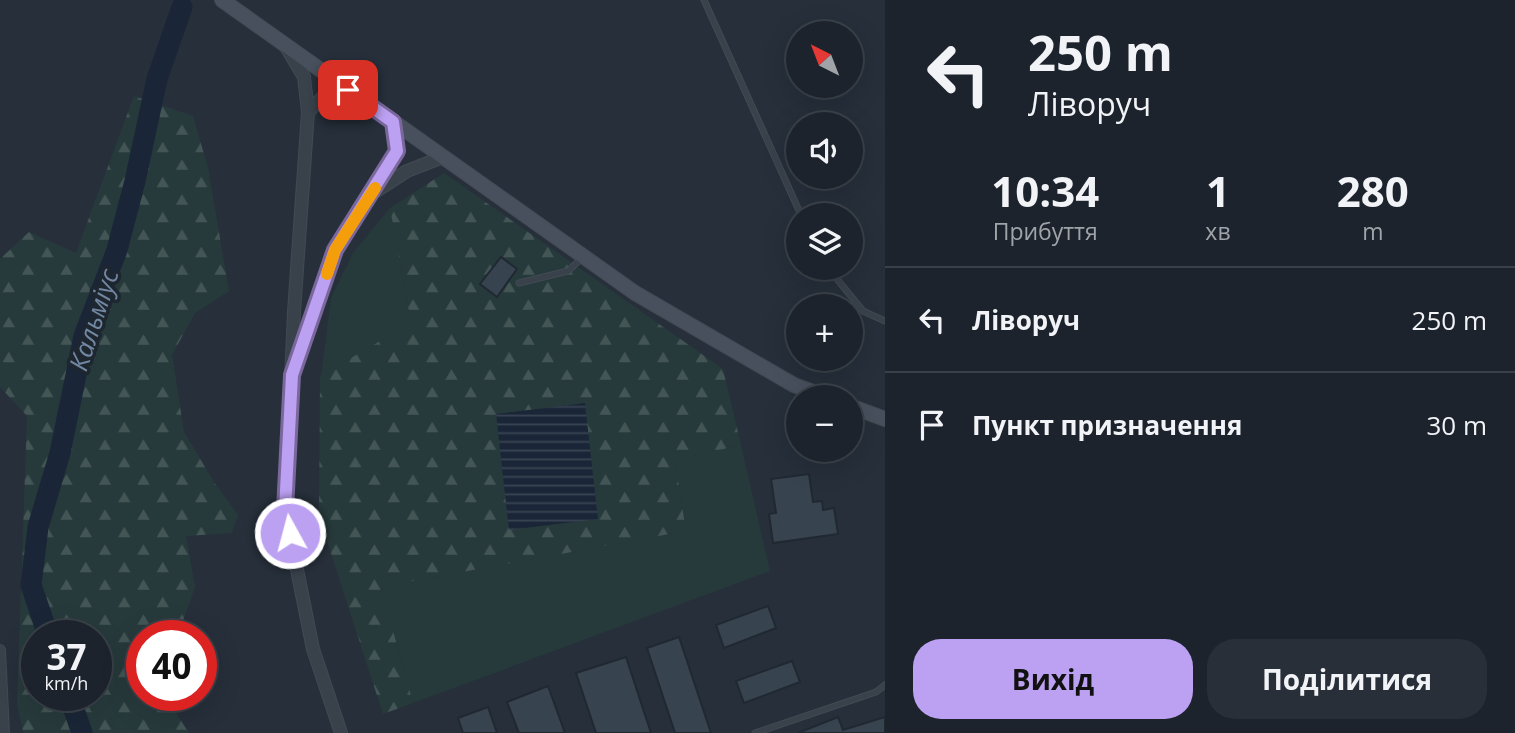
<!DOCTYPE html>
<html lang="uk">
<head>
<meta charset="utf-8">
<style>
  :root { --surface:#1c232c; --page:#292f38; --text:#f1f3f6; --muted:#a0a4a9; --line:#3a4048; --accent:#bca0f2 }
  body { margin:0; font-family:"Open Sans",sans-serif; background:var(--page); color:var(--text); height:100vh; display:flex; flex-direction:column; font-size:26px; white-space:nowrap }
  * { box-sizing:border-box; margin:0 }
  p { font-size:23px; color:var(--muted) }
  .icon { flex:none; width:38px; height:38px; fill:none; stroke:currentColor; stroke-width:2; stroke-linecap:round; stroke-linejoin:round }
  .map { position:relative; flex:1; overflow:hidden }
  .side { display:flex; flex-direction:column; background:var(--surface); width:630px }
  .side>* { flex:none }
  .banner { background:#1c232c; color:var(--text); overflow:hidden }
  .needle { width:46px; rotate:318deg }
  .buttons { position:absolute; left:786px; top:21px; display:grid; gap:14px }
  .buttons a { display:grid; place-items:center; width:77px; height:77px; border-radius:50%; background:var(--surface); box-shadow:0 7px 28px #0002,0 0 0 2px var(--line); font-size:35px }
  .speed { position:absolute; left:21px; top:620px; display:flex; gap:14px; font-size:35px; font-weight:700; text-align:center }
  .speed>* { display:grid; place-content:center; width:91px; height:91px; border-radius:50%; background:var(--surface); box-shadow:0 7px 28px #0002,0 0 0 2px var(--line); line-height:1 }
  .speed small { font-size:18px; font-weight:400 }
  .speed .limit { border:10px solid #d22; background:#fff; color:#111 }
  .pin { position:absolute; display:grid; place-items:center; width:60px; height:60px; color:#fff; margin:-30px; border-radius:14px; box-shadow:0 4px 10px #0006 }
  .me { position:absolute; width:77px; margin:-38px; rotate:353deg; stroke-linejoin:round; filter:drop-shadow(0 0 5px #0008) }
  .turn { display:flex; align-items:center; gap:24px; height:147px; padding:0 28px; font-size:32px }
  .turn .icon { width:91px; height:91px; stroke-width:2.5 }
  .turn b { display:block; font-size:49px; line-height:60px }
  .eta { display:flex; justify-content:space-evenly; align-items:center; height:119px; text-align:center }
  .eta b { font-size:42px; font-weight:700; line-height:49px }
  .primary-button { display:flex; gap:14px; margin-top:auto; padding:14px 28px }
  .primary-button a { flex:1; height:80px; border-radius:28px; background:var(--accent); color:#111; font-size:28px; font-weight:700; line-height:80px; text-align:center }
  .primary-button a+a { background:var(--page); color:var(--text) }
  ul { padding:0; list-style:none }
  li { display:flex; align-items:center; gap:21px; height:105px; padding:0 28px; border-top:2px solid var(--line) }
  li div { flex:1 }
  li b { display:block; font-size:26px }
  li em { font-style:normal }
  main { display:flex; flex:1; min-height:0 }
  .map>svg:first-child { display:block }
  .green { fill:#273a3b }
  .forest { fill:url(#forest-firs); fill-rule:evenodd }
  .water { fill:url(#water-rules) }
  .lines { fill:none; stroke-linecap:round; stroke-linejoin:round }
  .river { stroke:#1a2637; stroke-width:21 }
  .building { fill:#384350; stroke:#202832; stroke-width:2 }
  .service-casing { stroke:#424a54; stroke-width:7 }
  .minor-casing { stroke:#424a54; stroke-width:12 }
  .tertiary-casing { stroke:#424a54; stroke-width:14 }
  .secondary-casing { stroke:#424a54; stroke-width:16 }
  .service { stroke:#39414b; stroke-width:5 }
  .minor { stroke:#39414b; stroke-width:10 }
  .tertiary { stroke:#39414b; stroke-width:12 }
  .secondary { stroke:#48505d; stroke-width:14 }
  .route-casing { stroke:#7a689d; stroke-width:18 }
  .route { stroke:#bca0f2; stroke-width:12 }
  .slow { stroke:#f59e0b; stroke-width:12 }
  .labels { text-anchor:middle; stroke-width:7; stroke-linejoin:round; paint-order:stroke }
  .water-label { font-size:26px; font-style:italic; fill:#7187a2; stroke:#1e2630 }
</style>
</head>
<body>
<main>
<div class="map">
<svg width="885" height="733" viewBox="0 0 885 733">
  <defs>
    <pattern id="forest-firs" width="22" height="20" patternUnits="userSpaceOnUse" patternTransform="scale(1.75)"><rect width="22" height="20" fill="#273a3b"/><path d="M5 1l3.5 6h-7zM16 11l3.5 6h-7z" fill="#445556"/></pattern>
    <pattern id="water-rules" width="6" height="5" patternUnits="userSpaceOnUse" patternTransform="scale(1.75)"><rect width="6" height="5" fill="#1a2637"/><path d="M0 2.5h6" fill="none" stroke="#394452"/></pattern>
  </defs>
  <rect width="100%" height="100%" fill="#262f3a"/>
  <!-- green -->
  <g class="green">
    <polygon points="390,208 411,323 321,376 331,298 353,253"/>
    <polygon points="741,445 770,571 413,703 381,587 686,531 675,460"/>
  </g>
  <!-- forest -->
  <g class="forest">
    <path d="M134,96L193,116L208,168L229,291L195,313L172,355L184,432L214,482L238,515L232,533L186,536L195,587L178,635H142V695H164L189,733H23L17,703L27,416L0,387V259L29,232L76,253ZM37,635H96V695H37Z"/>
    <polygon points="444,173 723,369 741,445 675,460 686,531 381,587 413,703 383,714 319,516 320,376 411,323 390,208"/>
  </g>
  <!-- water -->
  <polygon class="water" points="585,403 598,519 509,530 496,414"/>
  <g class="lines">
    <!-- river -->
    <g class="river">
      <polyline points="48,635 31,585 38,527 60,453 84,336 117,250 135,181 157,79 182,7"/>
      <polyline points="69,695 82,733"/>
    </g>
  </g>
  <!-- building -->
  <g class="building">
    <polygon points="501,257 517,269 497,297 480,284"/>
    <polygon points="809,474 813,502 822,501 823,510 834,508 838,534 773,543 769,514 776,513 771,479"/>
    <polygon points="768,606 776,628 724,648 716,625"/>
    <polygon points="679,637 711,733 675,733 647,648"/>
    <polygon points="626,657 651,733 596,733 576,673"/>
    <polygon points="792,661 800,682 744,703 736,681"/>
    <polygon points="548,686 565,733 519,733 507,702"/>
    <polygon points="488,707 497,733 463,733 458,718"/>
    <polygon points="838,717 843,730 885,717 885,733 798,733"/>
  </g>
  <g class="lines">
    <!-- service casing -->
    <g class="service-casing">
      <g id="service">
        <polyline points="704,0 801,215"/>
        <polyline points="828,268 863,311 885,321"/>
        <polyline points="519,283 568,271 583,257"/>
        <polyline points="755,733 876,692 885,685"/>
      </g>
    </g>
    <!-- minor casing -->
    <g class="minor-casing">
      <polyline id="minor" points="0,650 4,733"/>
    </g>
    <!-- tertiary casing -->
    <g class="tertiary-casing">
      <g id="tertiary">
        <polyline points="286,47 304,77 308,112 294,312 285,510 313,649 341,733"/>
        <polyline points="308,112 325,95 348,90"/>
        <polyline points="376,191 407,171 443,157"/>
        <polyline points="297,362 335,250 397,151 393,122"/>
      </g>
    </g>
    <!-- secondary casing -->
    <g class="secondary-casing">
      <g id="secondary">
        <polyline points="222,0 635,293 794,385 827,397"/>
        <polyline points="850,406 885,419"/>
      </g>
    </g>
    <!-- service -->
    <use href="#service" class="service"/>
    <!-- minor -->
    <use href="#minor" class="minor"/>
    <!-- tertiary -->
    <use href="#tertiary" class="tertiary"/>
    <!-- secondary -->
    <use href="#secondary" class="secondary"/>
  </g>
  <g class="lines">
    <!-- route casing -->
    <g class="route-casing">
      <polyline id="route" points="290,533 285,510 292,375 335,250 397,151 393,122 348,90"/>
    </g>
    <!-- route -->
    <use href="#route" class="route"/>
    <!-- slow -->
    <polyline class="slow" points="327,274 335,250 375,188"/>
  </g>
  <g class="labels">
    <!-- water labels -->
    <g class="water-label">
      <text transform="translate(94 320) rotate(-72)" y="9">Кальміус</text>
    </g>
  </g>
</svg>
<div class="buttons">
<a><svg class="needle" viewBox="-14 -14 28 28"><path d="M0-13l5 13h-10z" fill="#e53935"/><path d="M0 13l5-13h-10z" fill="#a0a4a9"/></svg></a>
<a><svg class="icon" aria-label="sound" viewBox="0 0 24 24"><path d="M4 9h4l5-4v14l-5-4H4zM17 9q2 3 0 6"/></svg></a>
<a><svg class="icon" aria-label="layers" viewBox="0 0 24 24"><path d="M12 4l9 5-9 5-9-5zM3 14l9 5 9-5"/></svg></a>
<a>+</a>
<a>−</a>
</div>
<div class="speed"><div>37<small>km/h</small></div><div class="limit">40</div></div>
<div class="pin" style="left:348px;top:90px;background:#d93025"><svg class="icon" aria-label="arrive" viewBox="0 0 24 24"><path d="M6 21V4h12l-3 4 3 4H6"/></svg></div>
<svg class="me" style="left:290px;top:533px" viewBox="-20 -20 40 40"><circle r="17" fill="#bca0f2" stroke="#fff" stroke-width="3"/><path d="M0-11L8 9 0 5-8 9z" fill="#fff"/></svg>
</div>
<section class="side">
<div class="banner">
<div class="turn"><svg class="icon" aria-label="left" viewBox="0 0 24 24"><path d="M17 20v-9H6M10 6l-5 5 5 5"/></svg><div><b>250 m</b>Ліворуч</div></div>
</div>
<div class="eta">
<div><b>10:34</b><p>Прибуття</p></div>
<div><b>1</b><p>хв</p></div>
<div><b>280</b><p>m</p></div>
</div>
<ul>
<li><svg class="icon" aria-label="left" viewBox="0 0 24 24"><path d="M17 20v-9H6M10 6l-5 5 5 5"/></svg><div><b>Ліворуч</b></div><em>250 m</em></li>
<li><svg class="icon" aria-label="arrive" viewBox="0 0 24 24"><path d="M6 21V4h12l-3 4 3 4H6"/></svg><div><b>Пункт призначення</b></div><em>30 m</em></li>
</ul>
<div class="primary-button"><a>Вихід</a><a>Поділитися</a></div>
</section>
</main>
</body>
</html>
